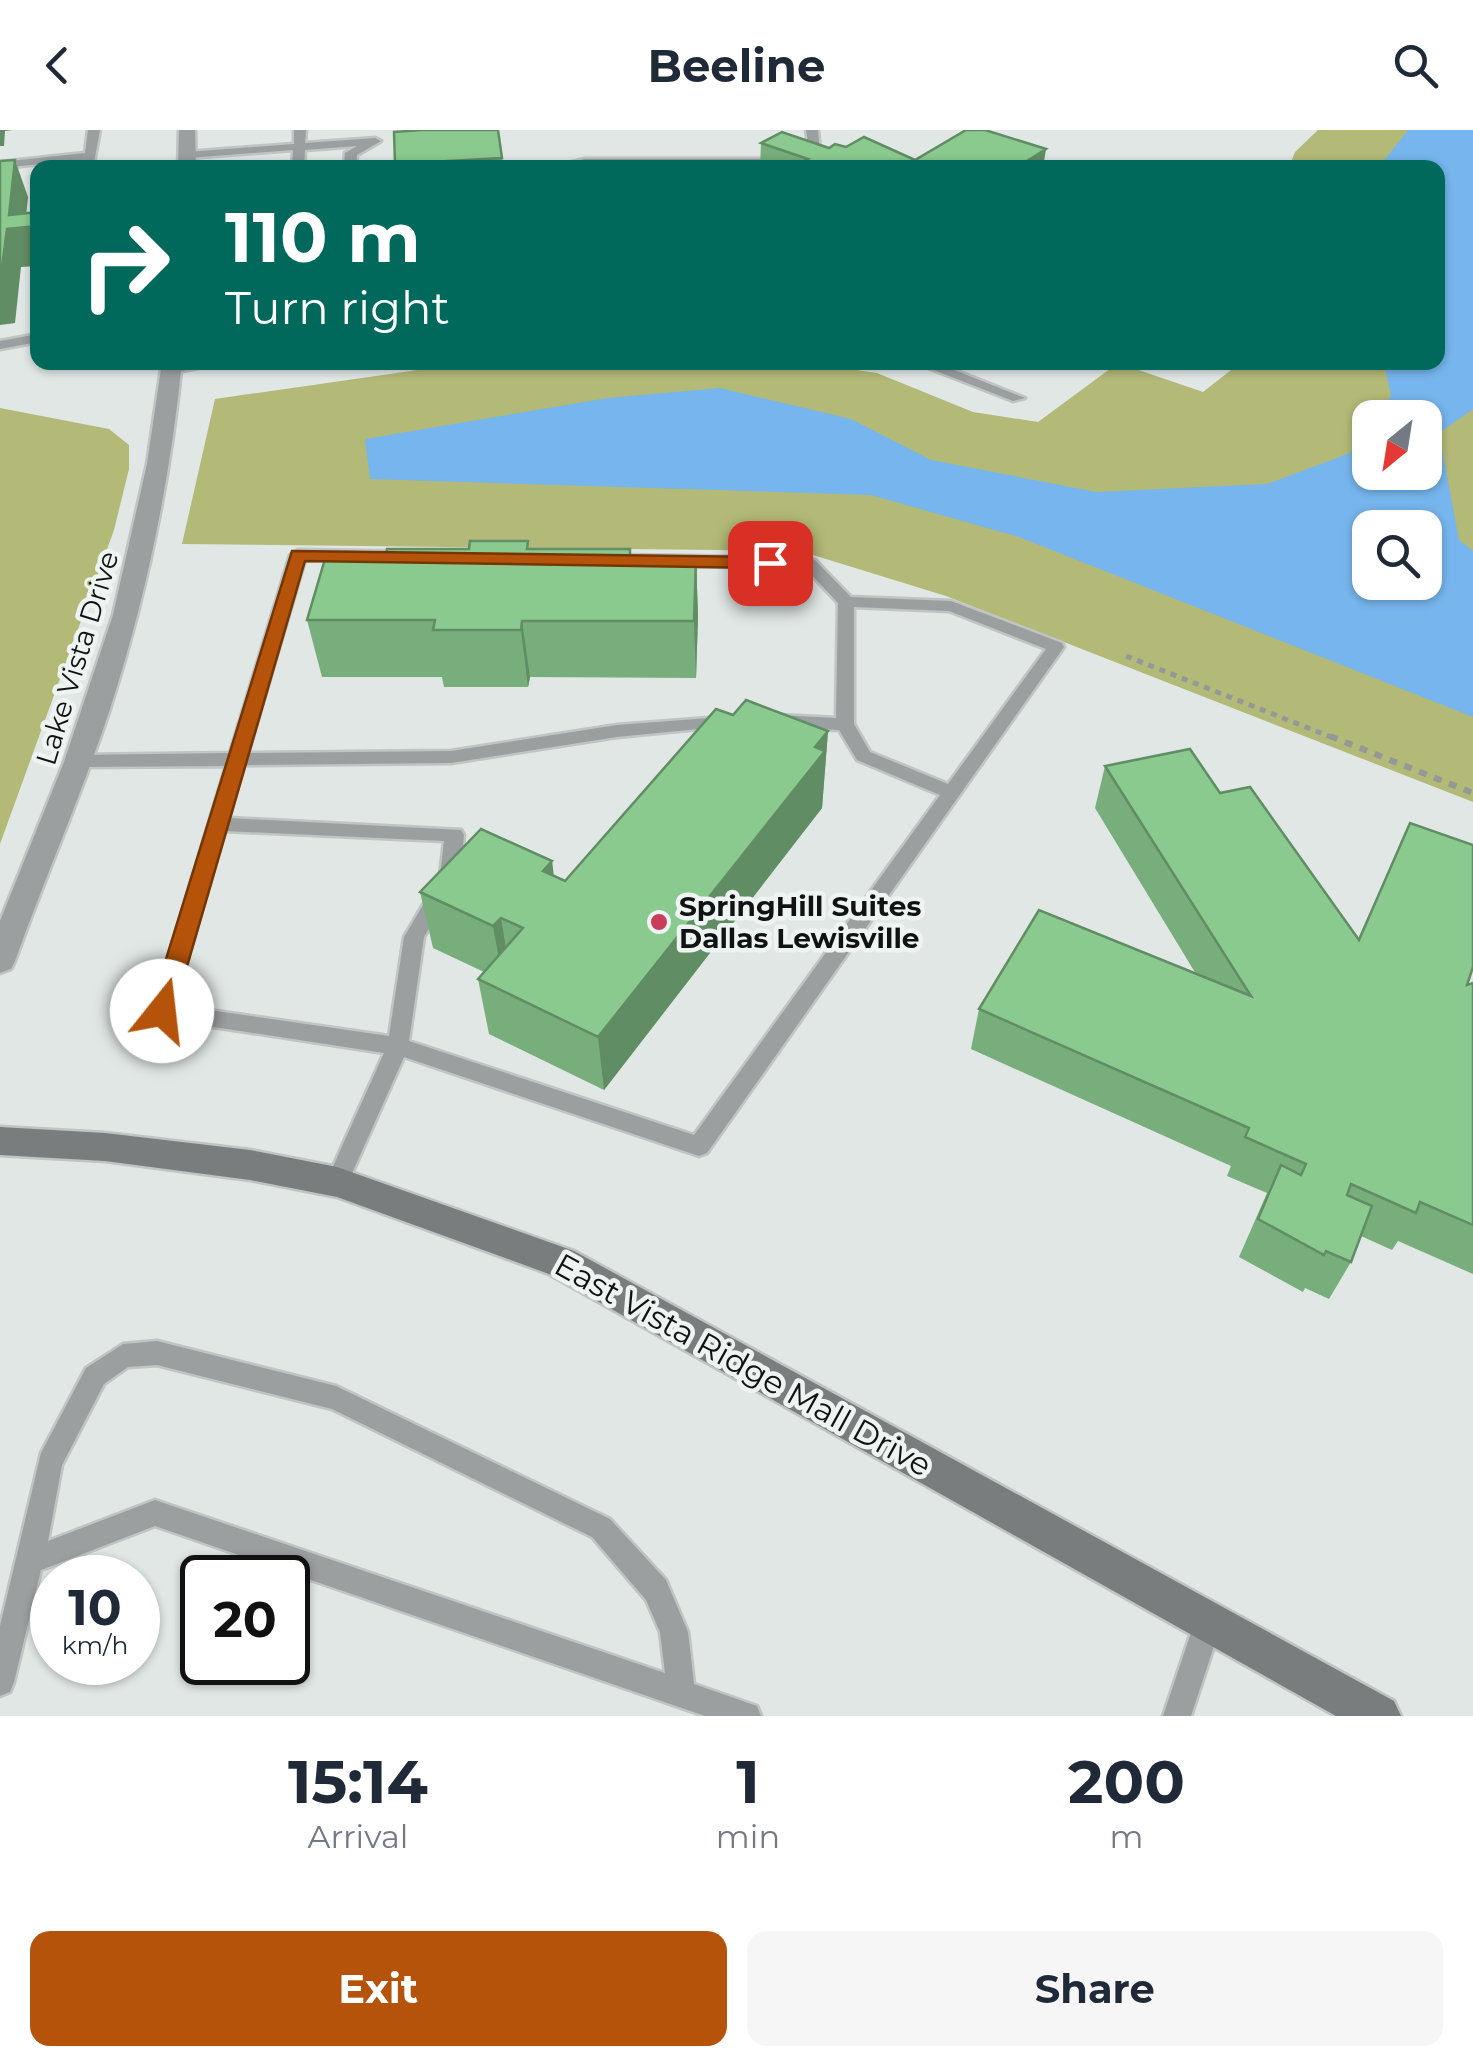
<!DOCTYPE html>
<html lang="en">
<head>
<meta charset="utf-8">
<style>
  :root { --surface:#fff; --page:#f6f6f7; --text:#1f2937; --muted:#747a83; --accent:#b45309 }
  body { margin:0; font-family:Montserrat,sans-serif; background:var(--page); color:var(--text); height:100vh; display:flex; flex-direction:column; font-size:38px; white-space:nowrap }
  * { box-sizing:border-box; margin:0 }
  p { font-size:32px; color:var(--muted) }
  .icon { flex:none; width:55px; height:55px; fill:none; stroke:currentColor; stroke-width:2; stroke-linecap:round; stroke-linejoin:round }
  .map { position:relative; height:1586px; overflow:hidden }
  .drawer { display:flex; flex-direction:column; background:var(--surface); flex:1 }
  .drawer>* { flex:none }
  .guide { position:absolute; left:30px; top:30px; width:1415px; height:210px; border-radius:20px; box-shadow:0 2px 8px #0004; background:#00695c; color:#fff; overflow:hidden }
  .needle { width:65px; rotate:210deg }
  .tools { position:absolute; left:1352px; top:270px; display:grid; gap:20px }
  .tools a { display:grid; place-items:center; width:90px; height:90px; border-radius:20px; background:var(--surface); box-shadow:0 2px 8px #0004; font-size:50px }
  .speed { position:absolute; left:30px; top:1425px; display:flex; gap:20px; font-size:50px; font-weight:700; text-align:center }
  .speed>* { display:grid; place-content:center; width:130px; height:130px; border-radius:50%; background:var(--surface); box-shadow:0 2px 8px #0004; line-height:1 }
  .speed small { font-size:25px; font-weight:400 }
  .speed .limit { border:5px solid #111; border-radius:15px; background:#fff; color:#111 }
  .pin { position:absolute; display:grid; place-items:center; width:85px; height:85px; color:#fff; margin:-42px; border-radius:20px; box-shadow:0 5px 15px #0006 }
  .me { position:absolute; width:110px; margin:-55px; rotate:16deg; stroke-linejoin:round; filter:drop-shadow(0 0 8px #0008) }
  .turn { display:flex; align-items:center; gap:35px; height:210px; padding:0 30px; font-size:45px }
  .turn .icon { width:130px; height:130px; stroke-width:2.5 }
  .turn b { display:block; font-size:70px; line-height:85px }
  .eta { display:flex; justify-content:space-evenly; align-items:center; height:170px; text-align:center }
  .eta b { font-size:60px; font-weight:700; line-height:70px }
  .primary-button { display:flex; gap:20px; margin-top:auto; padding:20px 30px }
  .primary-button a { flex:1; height:115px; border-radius:20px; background:var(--accent); color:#fff; font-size:40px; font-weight:700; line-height:115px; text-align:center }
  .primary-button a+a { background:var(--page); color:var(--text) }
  header { display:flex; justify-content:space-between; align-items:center; height:130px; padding:0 30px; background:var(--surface); font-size:45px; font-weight:700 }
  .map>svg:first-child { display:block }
  .green { fill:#b3b977; fill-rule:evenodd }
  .water { fill:#76b5ed; fill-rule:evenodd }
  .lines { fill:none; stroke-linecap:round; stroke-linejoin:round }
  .service-casing { stroke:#bfc5c3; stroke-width:5 }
  .tertiary-casing { stroke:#bfc5c3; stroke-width:5 }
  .secondary-casing { stroke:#bfc5c3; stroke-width:5 }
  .path-far1 { stroke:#949998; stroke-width:5; stroke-dasharray:6 6; stroke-linecap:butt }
  .path { stroke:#949998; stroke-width:6; stroke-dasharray:8 8; stroke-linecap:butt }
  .service { fill:#9c9fa0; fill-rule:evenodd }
  .tertiary { fill:#9c9fa0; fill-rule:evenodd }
  .secondary { fill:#797d7e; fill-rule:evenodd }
  .wall { fill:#78ae7b }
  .shaded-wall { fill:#618d64 }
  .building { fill:#8bca8f; stroke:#618d64; stroke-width:2.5 }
  .route { fill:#b45309; stroke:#753606; stroke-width:2.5 }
  .poi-dot { fill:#cb3b5a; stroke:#edf4f2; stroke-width:4 }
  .labels { text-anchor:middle; stroke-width:9; stroke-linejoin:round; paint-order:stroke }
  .street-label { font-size:28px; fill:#111313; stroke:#edf4f2 }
  .poi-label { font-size:28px; font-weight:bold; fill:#111313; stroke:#edf4f2; text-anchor:start }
  .near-street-label { font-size:32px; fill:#111313; stroke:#edf4f2 }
</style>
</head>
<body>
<header><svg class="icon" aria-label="back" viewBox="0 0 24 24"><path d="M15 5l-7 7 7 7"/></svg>Beeline<svg class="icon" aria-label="search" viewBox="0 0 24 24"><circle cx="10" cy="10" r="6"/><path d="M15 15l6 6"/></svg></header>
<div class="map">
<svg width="1473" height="1586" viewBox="0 0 1473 1586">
  <rect width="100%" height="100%" fill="#e0e7e5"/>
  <!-- green -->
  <g class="green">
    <path d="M1318,0H1473V672L946,466L800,421L182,414L215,269L466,233H808L877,243L973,282L1038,292L1118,233L1203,262L1240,233L1438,232V38L1289,37L1295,22ZM1370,288H1425V342H1370ZM1370,398H1425V452H1370Z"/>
    <polygon points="0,278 109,299 129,315 129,339 114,400 0,714"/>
  </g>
  <!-- water -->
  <path class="water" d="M1408,0H1473V279L1439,303L1459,410L1473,421V587L1019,407L871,365L370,349L365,309L608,268L720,258L851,289L931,330L1096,362L1267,354L1350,323L1370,295V342H1425V288L1376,287L1391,266L1384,233L1438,232V38L1379,37ZM1370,398H1425V452H1370Z"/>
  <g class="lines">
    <!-- service casing -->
    <g class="service-casing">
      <g id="service">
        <polygon points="88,0 100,0 93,38 83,38 83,30 0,38 0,32 85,23"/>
        <polygon points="294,0 306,0 305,13 375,8 381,11 357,25 356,38 344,38 345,23 357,16 305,20 304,38 292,38 293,20 187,28 181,25 187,22 294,14"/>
        <polygon points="806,0 818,0 821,34 546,38 585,29 811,29"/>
        <polygon points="38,204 38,212 0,219 0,211"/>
        <polygon points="189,232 228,232 172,243 165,239"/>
        <polygon points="913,232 934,232 1025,268 1013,271"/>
        <path d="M298,420L809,428L815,430L851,467L951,471L1062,513L1064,517L707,1023L699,1026L404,927L345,1059L337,1062L329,1059L326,1052L384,923L162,889L155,887L152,881L226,636L78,637L69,631L78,625L230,623L290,425ZM305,430L805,438L838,473L836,588L778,585L769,591L778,597L839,600L857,630L940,665L694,1005L409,911L424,807L460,746L464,705L461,700L229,688L244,635L451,633L617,607L729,596L735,594L738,590L735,586L617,595L451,621L248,623ZM854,477L949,481L1046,519L948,654L870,622L854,594ZM225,701L444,711L440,746L404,807L389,906L174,875Z"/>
        <path d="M157,1211L336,1256L610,1389L666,1450L688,1502L694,1554L757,1576L761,1586H705L155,1396L41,1440L14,1552L10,1562L0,1566V1496L41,1323L86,1238L123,1214ZM157,1235L332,1279L592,1407L646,1470L660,1502L665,1543L155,1370L48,1411L62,1335L104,1254L128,1237Z"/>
        <polygon points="1208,1478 1218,1482 1222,1492 1191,1586 1163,1586 1198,1482"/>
      </g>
    </g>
    <!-- tertiary casing -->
    <g class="tertiary-casing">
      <g id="tertiary">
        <polygon points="179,0 195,0 196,38 178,38"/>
        <path d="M162,232H182C170,352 146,468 109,582C81,666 45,747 15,831L11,839L0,843V791L64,632L113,485L147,334Z"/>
      </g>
    </g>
    <!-- secondary casing -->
    <g class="secondary-casing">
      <polygon id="secondary" points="0,997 105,1003 250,1020 337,1037 574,1121 1394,1571 1401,1586 1336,1586 549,1144 337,1067 250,1050 105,1031 0,1025"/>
    </g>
    <!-- path-far1 -->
    <polyline class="path-far1" points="1126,526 1336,609"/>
    <!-- path -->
    <polyline class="path" points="1330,606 1473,663"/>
    <!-- service -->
    <use href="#service" class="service"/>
    <!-- tertiary -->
    <use href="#tertiary" class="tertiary"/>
    <!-- secondary -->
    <use href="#secondary" class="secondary"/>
  </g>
  <!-- wall -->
  <g class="wall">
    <polygon points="498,0 503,38 396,38 394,2"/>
    <polygon points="761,13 829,18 846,17 915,30 1043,38 760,38"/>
    <polygon points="529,419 631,429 696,429 698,486 696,548 530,547 528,557 444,557 442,547 322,547 307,490 385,429"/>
    <polygon points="733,585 828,601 822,678 604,960 489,904 478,849 484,842 433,818 420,762 552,731 553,746 565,751"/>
    <polygon points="1105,636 1220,663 1358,809 1410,693 1467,855 1473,853 1473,1144 1398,1111 1392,1120 1361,1106 1351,1132 1329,1169 1305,1158 1303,1162 1239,1127 1267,1063 1227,1046 1231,1036 971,919 979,879 1196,844 1095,678"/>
  </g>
  <!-- shaded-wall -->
  <g class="shaded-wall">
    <polygon points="0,0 13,0 5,1 4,16 0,16"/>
    <polygon points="1046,19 1043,38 1016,38"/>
    <polygon points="15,30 28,67 25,97 38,96 38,136 21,137 15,193 0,195 0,153"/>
    <polygon points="696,429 698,486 696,548 694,491"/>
    <polygon points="522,491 530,547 528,557 521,500"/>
    <polygon points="828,601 822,678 604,960 598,907"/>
    <polygon points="552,731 559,787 543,741"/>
    <polygon points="501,788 510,843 503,851 493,796"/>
  </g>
  <!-- building -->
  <g class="building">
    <polygon points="422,0 498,0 502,28 395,34 394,2"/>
    <polygon points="966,0 985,0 1046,19 1016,38 809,38 800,33 808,29 761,13 782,2 829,18 835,14 846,17 864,7 915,30"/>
    <polygon points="15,30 9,85 38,82 38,96 7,99 0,153 0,31"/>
    <polygon points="470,411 528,411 527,419 630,419 630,429 696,429 694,491 522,491 521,500 433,500 435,490 307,490 325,429 385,429 387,419 469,419"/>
    <polygon points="746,570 828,601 815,617 825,621 598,907 478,849 523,798 501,788 493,796 420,762 481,699 552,731 543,741 565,751 716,579 733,585"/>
    <polygon points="1190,619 1220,663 1250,657 1359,810 1410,693 1473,715 1473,837 1467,855 1473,853 1473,1095 1420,1072 1416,1083 1351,1054 1347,1065 1372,1076 1351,1132 1326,1121 1324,1125 1258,1089 1281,1035 1301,1045 1306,1034 1245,1007 1249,998 979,879 1039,780 1251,866 1105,636"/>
  </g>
  <!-- route -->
  <polygon class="route" points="292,421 770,427 779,433 770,438 305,431 174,881 162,890 150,881"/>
  <!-- markers -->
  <circle class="poi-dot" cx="659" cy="792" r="10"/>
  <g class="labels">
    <!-- street labels -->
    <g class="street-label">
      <text transform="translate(77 528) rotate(-73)" y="10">Lake Vista Drive</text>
    </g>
    <!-- poi labels -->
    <g class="poi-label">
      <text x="679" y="786">SpringHill Suites<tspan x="679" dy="32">Dallas Lewisville</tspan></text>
    </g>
    <!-- near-street labels -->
    <g class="near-street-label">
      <text transform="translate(743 1235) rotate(29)" y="11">East Vista Ridge Mall Drive</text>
    </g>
  </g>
</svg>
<div class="tools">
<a><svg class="needle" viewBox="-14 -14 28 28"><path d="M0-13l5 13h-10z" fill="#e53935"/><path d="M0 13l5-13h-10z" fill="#747a83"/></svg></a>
<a><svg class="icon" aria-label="search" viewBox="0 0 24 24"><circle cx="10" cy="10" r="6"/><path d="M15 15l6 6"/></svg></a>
</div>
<div class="speed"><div>10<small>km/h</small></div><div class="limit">20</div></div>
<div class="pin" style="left:770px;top:433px;background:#d93025"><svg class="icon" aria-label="arrive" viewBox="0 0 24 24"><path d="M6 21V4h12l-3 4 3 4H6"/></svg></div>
<svg class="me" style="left:162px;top:881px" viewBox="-20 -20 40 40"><circle r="19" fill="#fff"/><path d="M0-13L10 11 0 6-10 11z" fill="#b45309"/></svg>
<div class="guide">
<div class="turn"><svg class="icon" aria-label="right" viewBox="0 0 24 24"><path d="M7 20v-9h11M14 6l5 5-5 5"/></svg><div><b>110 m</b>Turn right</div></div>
</div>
</div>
<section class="drawer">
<div class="eta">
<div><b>15:14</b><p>Arrival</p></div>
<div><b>1</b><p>min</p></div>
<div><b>200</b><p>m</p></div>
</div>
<div class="primary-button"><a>Exit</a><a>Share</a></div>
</section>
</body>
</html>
